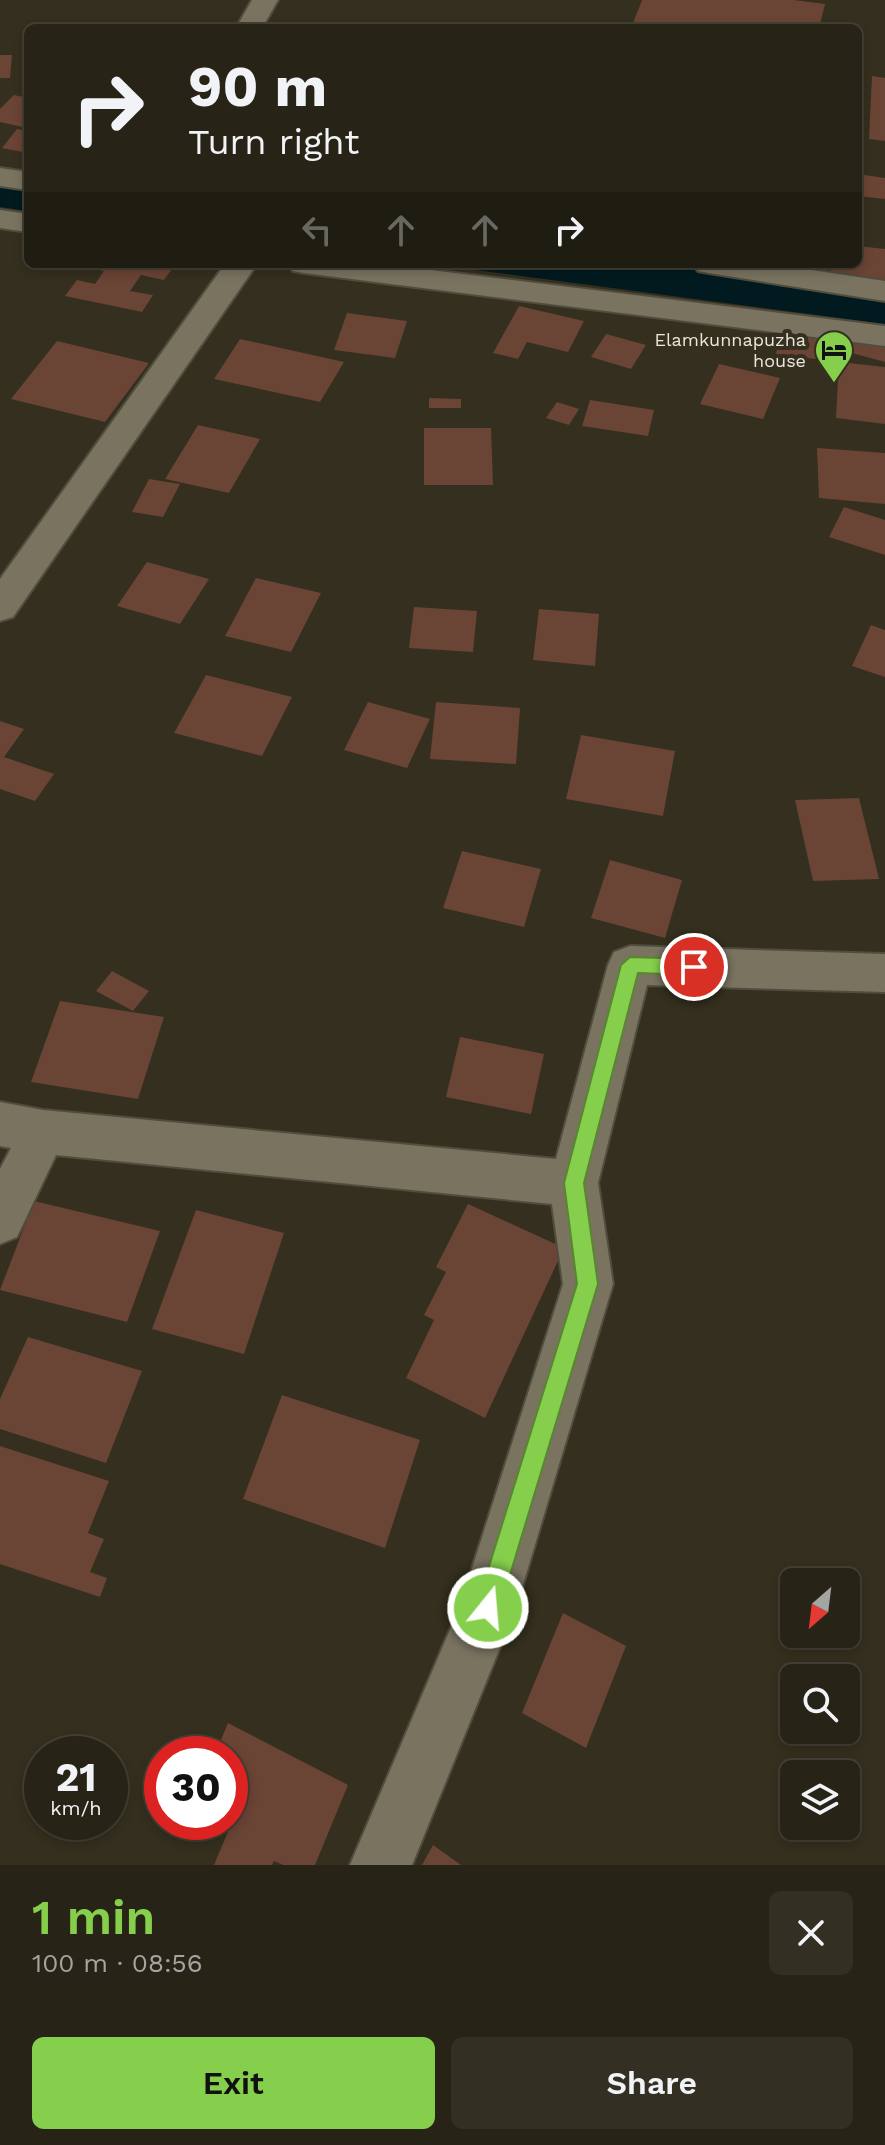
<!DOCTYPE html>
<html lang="en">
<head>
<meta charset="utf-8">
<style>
  :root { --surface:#272316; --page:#332f23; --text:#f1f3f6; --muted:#a4a4a1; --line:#434035; --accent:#86cf4c }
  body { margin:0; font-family:"Work Sans",sans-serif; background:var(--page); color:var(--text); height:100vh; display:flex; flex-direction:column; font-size:30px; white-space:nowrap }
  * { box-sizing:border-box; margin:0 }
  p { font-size:26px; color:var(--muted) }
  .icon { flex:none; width:44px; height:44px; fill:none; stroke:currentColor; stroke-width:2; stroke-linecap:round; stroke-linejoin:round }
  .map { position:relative; height:1865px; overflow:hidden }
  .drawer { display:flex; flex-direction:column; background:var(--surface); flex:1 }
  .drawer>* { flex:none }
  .banner { position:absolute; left:24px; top:24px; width:838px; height:244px; border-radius:12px; box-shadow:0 4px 12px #0003,0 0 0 2px var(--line); background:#272316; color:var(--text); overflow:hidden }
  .needle { width:52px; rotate:208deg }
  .fabs { position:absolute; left:780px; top:1568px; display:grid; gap:16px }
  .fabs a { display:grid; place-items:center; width:80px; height:80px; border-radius:12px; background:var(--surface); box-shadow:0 4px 12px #0003,0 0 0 2px var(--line); font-size:40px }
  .speed { position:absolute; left:24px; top:1736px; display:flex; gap:16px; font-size:40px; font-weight:700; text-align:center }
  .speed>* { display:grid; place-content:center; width:104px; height:104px; border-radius:50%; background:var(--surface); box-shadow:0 4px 12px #0003,0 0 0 2px var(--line); line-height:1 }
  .speed small { font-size:20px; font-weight:400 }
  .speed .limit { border:12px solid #d22; background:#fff; color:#111 }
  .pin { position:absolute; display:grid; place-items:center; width:68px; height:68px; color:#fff; margin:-34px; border:4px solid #fff; border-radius:50%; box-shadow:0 2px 8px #0007 }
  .me { position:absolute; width:88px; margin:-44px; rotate:17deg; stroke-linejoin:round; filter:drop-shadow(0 0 6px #0008) }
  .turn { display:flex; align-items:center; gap:28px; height:168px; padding:0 32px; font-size:36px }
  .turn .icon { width:104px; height:104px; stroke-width:2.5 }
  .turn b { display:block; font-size:56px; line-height:68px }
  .lanes { display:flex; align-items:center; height:76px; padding:0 32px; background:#0003; justify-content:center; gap:40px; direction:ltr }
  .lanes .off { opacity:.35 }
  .round { display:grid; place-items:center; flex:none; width:84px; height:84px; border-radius:12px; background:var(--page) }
  .summary { display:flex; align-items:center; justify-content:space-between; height:136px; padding:0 32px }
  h1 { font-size:48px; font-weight:600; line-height:60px; color:var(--accent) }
  .primary-button { display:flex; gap:16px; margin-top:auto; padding:16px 32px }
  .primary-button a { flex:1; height:92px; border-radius:12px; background:var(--accent); color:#111; font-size:32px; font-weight:600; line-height:92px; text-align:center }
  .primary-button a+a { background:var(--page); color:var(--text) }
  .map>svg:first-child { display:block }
  .water { fill:#001a1f }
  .building { fill:#6a4435 }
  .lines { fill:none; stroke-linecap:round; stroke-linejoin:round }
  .minor-casing { stroke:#514d3e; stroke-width:4 }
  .minor { fill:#797360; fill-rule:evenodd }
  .route { fill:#86cf4c; stroke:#578731; stroke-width:2 }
  .labels { text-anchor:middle; stroke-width:8; stroke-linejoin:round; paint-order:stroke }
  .far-poi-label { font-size:18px; fill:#e9e6dc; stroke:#342f1e; text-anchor:end }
</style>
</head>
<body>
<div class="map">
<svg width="885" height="1865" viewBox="0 0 885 1865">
  <rect width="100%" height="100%" fill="#342f1e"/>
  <!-- water -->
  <g class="water">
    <polygon points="0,181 28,184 28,211 0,207"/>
    <polygon points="430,264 671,264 885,294 885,324"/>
  </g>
  <!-- building -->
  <g class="building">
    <polygon points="642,0 794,0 825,4 819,28 631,28"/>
    <polygon points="0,55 12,55 10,78 0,78"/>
    <polygon points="872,76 885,78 885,141 869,139"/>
    <polygon points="14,95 28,98 27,128 0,122 0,109"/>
    <polygon points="17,129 28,131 28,153 2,148"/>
    <polygon points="858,174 885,178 885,199 858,196"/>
    <polygon points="858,246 885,249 885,288 830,281 831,264 858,264"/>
    <polygon points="89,264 163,264 174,266 164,280 141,275 130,291 153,295 142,312 65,296 77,280 95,284 104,271 87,267"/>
    <polygon points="519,306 584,321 568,352 527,342 518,359 493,353"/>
    <polygon points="347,313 407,321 395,358 334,350"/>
    <polygon points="781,328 826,334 823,360 776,354"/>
    <polygon points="606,334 646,345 631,369 591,357"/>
    <polygon points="855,335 885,343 885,362 848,352"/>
    <polygon points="240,339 344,362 320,402 214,379"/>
    <polygon points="57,341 149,363 105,422 11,399"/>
    <polygon points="839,362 885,367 885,424 836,418"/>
    <polygon points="719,364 780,378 763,419 700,404"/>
    <polygon points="429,398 461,399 461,408 429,408"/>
    <polygon points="590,400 654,410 648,436 582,426"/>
    <polygon points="557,402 579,409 569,425 546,418"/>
    <polygon points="198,425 260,439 229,493 165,479"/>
    <polygon points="424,428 491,428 493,485 424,485"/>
    <polygon points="817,448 885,453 885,504 819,498"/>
    <polygon points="149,479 180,484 163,517 132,512"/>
    <polygon points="844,507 885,520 885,555 829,537"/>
    <polygon points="147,562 209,579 180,624 117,606"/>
    <polygon points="256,578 321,593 291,652 225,636"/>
    <polygon points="414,607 477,611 473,652 409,648"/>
    <polygon points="539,609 599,614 595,666 533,660"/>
    <polygon points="871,625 885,630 885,677 852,666"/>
    <polygon points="206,675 292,697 262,756 174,733"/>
    <polygon points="368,702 430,719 407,768 344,750"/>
    <polygon points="436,702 520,708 516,764 430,759"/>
    <polygon points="0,721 24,729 4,757 54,774 35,801 0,789"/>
    <polygon points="581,735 675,751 663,816 566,799"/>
    <polygon points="859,798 879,879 813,881 795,800"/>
    <polygon points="462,851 541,869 524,927 443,908"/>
    <polygon points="610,860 682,880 665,938 591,918"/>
    <polygon points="112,971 149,991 133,1011 96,991"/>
    <polygon points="60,1001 164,1017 138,1099 31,1082"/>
    <polygon points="460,1037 544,1054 531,1114 446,1097"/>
    <polygon points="34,1201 160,1231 127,1322 0,1290"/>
    <polygon points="468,1204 564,1248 485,1418 406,1378 434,1320 424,1315 446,1272 436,1267"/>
    <polygon points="196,1210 284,1233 244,1354 152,1329"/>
    <polygon points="28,1337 142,1371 106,1463 0,1429 0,1399"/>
    <polygon points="282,1395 420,1440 385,1548 243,1499"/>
    <polygon points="0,1446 109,1481 88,1533 104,1539 90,1572 107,1578 100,1597 0,1564"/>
    <polygon points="563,1613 626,1646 586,1748 522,1713"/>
    <polygon points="228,1723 348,1785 315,1865 283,1865 274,1861 272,1865 214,1865 243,1796 230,1789 230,1754 215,1754"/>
    <polygon points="433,1845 461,1865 422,1865"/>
  </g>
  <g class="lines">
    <!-- minor casing -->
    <g class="minor-casing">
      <g id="minor">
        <polygon points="252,0 278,0 262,28 236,28"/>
        <polygon points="0,168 28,172 28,190 0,186"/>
        <polygon points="0,210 28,214 28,232 0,228"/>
        <polygon points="225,264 257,264 13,617 0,621 0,579"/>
        <polygon points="288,264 381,264 885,326 885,346 304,273 293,271"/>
        <polygon points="693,264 771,264 885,281 885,301 709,273 698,271"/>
        <polygon points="630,946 885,954 885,992 647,985 598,1183 613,1284 516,1608 412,1865 350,1865 460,1606 563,1284 552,1204 56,1155 17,1237 0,1244 0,1169 11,1148 0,1146 0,1102 43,1110 556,1159 608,965 614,952"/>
      </g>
    </g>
    <!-- minor -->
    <use href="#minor" class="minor"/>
  </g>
  <!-- route -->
  <polygon class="route" points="630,957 694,959 703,967 694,975 638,973 584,1183 598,1284 500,1608 497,1616 488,1620 480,1616 476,1608 577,1284 564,1183 621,965"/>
  <!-- icons -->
  <defs>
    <g id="hotel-pin" transform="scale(2)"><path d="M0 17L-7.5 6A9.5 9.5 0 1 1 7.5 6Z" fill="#86cf4c" stroke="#342f1e"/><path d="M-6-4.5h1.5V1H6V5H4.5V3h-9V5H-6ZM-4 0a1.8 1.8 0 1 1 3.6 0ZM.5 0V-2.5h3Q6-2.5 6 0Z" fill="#111"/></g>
  </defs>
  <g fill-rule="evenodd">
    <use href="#hotel-pin" x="834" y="350"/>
  </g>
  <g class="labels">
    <!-- far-poi labels -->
    <g class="far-poi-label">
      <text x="806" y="346">Elamkunnapuzha<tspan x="806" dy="21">house</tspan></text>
    </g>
  </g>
</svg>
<div class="fabs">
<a><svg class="needle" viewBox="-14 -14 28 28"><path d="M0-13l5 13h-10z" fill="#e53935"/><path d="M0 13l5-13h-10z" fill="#a4a4a1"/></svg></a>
<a><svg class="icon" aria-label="search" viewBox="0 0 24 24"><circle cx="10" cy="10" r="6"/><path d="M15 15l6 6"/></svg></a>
<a><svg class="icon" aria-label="layers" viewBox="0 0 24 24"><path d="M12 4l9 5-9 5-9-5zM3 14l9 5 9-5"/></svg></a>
</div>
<div class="speed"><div>21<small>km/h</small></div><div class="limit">30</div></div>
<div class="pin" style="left:694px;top:967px;background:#d93025"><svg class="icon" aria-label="arrive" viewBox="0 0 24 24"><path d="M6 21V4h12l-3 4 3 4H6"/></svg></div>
<svg class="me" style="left:488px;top:1608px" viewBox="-20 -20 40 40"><circle r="17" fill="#86cf4c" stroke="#fff" stroke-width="3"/><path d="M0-11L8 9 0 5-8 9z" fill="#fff"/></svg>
<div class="banner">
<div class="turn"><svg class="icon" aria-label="right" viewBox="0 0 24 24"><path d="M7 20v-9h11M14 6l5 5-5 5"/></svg><div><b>90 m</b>Turn right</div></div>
<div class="lanes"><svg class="icon off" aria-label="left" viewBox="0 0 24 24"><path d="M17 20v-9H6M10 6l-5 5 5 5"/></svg><svg class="icon off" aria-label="ahead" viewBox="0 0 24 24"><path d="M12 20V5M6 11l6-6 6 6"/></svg><svg class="icon off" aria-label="ahead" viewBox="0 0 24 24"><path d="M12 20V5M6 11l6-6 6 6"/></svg><svg class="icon" aria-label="right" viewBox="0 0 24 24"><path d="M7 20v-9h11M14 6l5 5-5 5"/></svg></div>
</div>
</div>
<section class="drawer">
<div class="summary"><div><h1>1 min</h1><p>100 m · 08:56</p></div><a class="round"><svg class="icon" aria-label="close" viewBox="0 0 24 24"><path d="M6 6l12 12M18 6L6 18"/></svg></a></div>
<div class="primary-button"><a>Exit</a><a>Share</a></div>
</section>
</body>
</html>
